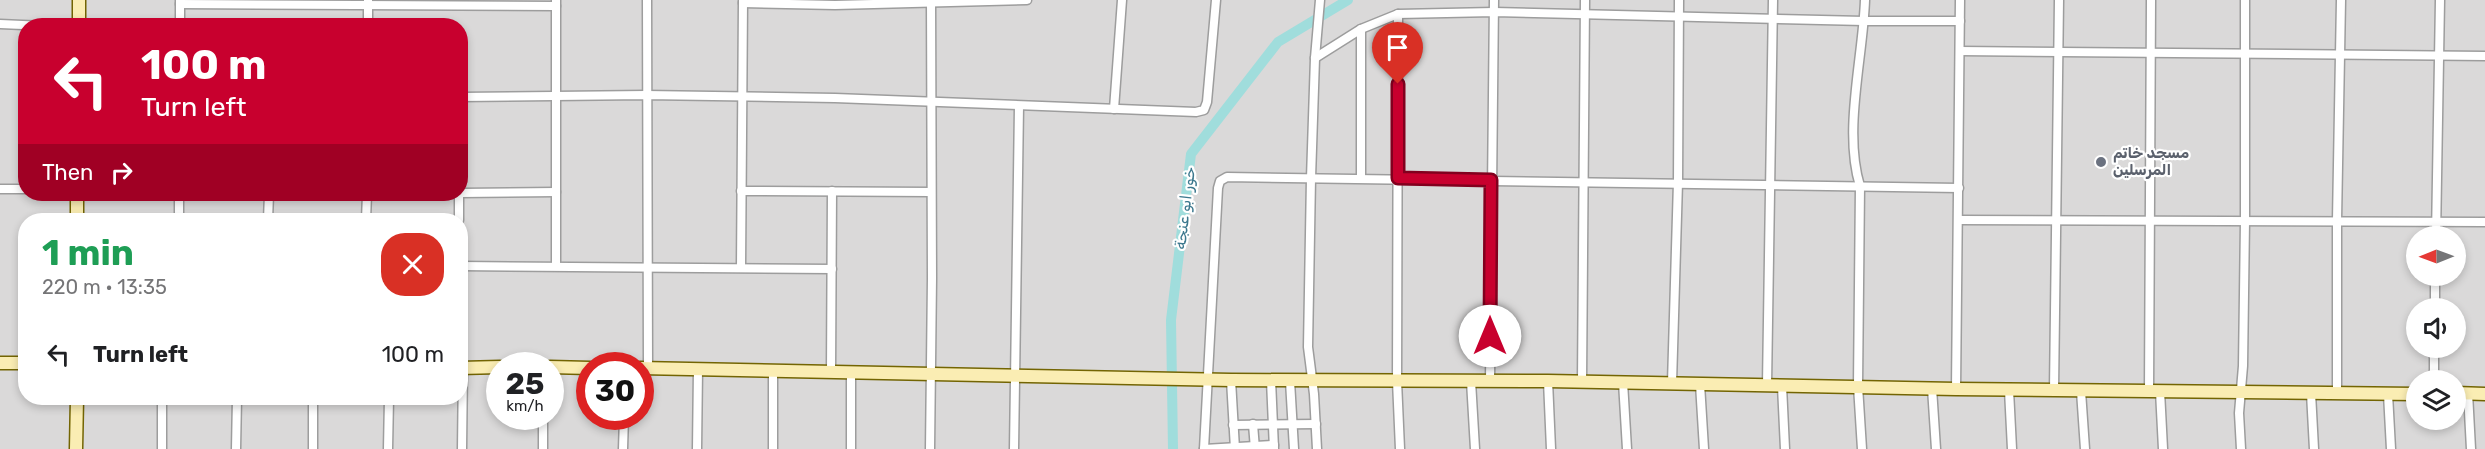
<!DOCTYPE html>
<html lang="en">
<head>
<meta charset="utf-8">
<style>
  :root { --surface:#fff; --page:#f2f2f2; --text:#202124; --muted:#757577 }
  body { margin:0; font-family:Rubik,"Noto Naskh Arabic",sans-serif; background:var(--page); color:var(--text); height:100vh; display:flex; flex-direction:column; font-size:22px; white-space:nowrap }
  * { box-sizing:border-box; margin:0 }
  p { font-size:20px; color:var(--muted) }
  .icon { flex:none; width:33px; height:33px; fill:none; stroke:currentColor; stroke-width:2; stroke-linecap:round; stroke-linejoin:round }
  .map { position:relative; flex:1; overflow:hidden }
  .drawer { position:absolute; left:18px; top:213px; width:450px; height:192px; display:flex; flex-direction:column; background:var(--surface); border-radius:24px; box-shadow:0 3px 9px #0003 }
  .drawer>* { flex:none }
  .top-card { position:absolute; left:18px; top:18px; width:450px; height:183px; border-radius:24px; box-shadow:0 3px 9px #0003; background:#c8002e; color:#fff; overflow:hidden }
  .needle { width:39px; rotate:269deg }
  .fabs { position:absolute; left:2406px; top:226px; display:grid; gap:12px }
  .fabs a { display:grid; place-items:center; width:60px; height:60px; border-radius:50%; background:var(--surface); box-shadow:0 3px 9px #0003; font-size:30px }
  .speed { position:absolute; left:486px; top:352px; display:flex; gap:12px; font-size:30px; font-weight:700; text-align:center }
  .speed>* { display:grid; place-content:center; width:78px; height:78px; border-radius:50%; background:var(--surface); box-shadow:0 3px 9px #0003; line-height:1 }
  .speed small { font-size:15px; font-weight:400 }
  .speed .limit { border:9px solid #d22; background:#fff; color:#111 }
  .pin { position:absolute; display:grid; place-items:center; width:51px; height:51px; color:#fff; margin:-62px -26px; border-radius:50% 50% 50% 0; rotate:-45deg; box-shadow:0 0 6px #0007 }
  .pin .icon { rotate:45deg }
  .me { position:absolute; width:66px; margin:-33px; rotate:0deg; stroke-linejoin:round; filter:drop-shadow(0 0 4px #0008) }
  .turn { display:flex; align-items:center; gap:21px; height:126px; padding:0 24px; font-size:27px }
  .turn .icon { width:78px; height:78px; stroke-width:2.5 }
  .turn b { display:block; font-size:42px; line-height:51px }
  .then { display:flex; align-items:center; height:57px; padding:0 24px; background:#0003; gap:12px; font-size:22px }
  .round { display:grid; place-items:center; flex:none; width:63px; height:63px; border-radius:24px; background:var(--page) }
  .head { display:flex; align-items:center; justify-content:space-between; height:102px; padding:0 24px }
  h1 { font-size:36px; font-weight:700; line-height:45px; color:#1e9e55 }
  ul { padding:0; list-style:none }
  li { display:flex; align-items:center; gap:18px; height:78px; padding:0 24px }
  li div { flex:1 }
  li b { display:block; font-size:22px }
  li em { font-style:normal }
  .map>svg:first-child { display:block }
  .residential { fill:#dad9d9; fill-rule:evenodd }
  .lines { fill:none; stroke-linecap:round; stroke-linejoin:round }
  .canal { stroke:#a0dddc; stroke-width:10 }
  .street-casing { stroke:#9d9d9d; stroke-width:11 }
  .secondary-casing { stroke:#736503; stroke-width:15 }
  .street { stroke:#fff; stroke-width:8 }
  .secondary { stroke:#faedb3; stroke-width:12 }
  .route-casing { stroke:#82001e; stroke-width:15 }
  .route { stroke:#c8002e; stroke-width:10 }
  .worship-dot { fill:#6b7280; stroke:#fff; stroke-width:2 }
  .labels { text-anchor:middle; stroke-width:4.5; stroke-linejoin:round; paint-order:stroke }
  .worship-label { font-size:15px; font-weight:bold; fill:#5b616d; stroke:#fff; text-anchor:start }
  .water-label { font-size:16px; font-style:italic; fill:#3c788e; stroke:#fff }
</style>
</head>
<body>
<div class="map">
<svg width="2485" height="449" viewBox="0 0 2485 449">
  <rect width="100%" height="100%" fill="#eee7e1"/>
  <!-- residential -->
  <path class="residential" d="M0,0H2485V449H0ZM26,26H460V194H26ZM26,220H460V398H26ZM2416,237H2456V276H2416ZM2416,309H2456V348H2416ZM500,366H550V417H500ZM590,366H640V417H590ZM2416,381H2456V420H2416Z"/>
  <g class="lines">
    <!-- canal -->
    <polyline class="canal" points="1173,449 1171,320 1191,154 1278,42 1348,0"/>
    <!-- street casing -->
    <g class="street-casing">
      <g id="street">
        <polyline points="647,0 648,369"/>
        <polyline points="743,3 835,5 1027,0"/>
        <polyline points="180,4 556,6"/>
        <polyline points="1398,14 1397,381 1400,449"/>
        <polyline points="0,24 45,26"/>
        <polyline points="180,26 180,0"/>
        <polyline points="368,26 368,0"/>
        <polyline points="1960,51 2485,56"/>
        <polyline points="1315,58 1361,29 1398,14 1494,12 1864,21 1960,21"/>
        <polyline points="460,97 646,95 835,98 1196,112 1204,110 1207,102 1216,0"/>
        <polyline points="1114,109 1122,0"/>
        <polyline points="1361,178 1361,29"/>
        <polyline points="0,189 26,189"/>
        <polyline points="741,191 931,192"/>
        <polyline points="460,193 556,192"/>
        <polyline points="459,194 459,220"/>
        <polyline points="179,220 179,194"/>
        <polyline points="268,220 269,194"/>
        <polyline points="366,220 367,194"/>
        <polyline points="1959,220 2485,222"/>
        <polyline points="2436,237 2440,0"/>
        <polyline points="460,266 832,269"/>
        <polyline points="556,266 556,0"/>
        <polyline points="741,267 743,1"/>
        <polyline points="2435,309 2435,276"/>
        <polyline points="831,372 832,191"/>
        <polyline points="1231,380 1235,449"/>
        <polyline points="1271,380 1274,449"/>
        <polyline points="1290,381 1294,449"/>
        <polyline points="1471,381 1475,449"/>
        <polyline points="1490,381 1494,0"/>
        <polyline points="1548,381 1551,449"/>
        <polyline points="2434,381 2434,348"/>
        <polyline points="1582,382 1585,0"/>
        <polyline points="1623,382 1627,449"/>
        <polyline points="1672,383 1678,182 1679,0"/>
        <polyline points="1700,384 1704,449"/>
        <polyline points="1767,385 1773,0"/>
        <polyline points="1782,386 1785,449"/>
        <polyline points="1932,388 1936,449"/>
        <polyline points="1956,389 1960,0"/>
        <polyline points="2009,390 2012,449"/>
        <polyline points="2054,390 2059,0"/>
        <polyline points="2081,391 2085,449"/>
        <polyline points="2149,391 2151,0"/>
        <polyline points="2160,391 2163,449"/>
        <polyline points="2311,393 2314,449"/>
        <polyline points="2468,393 2471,449"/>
        <polyline points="2337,394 2337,220 2341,0"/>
        <polyline points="2388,394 2391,449"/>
        <polyline points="1253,424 1255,449"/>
        <polyline points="1233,425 1316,424"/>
        <polyline points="162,449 162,398"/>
        <polyline points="236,449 237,398"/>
        <polyline points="313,449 313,398"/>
        <polyline points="388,449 389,398"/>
        <polyline points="462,449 463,367"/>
        <polyline points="543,449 543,417"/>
        <polyline points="623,449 624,417"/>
        <polyline points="697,449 698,369"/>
        <polyline points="773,449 773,371"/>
        <polyline points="851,449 851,372"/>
        <polyline points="930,449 932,278 931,0"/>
        <polyline points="1014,449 1019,106"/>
        <polyline points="1204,449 1218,188 1220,181 1227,177 1959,188"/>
        <polyline points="1204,449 1274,445"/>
        <polyline points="1317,449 1314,394 1308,347 1311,178 1315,58 1320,0"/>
        <path d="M1862,449L1858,386L1860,186C1843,131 1863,58 1865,0"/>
        <polyline points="2241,449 2239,413 2243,366 2245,221 2245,0"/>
      </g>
    </g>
    <!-- secondary casing -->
    <g class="secondary-casing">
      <g id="secondary">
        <polyline points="79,26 79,0"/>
        <polyline points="77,220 77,194"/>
        <polyline points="0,363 26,363"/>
        <polyline points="550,367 590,368"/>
        <polyline points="460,368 500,367"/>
        <polyline points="640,368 1231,380 1548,381 1956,389 2416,394"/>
        <polyline points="2456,393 2485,394"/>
        <polyline points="76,449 77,398"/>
      </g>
    </g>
    <!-- street -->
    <use href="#street" class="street"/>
    <!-- secondary -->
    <use href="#secondary" class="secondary"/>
  </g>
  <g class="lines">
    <!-- route casing -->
    <g class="route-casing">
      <polyline id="route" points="1398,84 1398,178 1491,180 1490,336"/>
    </g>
    <!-- route -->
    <use href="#route" class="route"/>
  </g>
  <!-- markers -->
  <circle class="worship-dot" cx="2101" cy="162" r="6"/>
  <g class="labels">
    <!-- worship labels -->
    <g class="worship-label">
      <text x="2113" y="158">مسجد خاتم<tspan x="2113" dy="17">المرسلين</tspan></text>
    </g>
    <!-- water labels -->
    <g class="water-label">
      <text transform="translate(1184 208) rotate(-83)" y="6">خور ابو عنجة</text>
    </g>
  </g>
</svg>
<div class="fabs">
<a><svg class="needle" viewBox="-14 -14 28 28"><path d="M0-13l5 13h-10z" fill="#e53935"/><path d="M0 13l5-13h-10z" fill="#757577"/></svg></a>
<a><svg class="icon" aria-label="sound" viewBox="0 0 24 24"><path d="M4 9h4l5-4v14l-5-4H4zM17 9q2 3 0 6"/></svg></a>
<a><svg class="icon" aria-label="layers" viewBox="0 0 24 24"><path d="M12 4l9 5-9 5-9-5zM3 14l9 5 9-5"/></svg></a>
</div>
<div class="speed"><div>25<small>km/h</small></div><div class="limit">30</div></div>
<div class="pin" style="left:1398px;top:84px;background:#d93025"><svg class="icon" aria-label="arrive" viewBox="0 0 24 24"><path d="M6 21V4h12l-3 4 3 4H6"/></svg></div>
<svg class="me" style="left:1490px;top:336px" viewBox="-20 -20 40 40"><circle r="19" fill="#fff"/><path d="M0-13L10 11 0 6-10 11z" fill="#c8002e"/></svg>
<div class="top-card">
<div class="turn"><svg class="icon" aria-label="left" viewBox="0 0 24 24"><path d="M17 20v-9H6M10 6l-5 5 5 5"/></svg><div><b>100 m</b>Turn left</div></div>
<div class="then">Then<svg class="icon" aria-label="right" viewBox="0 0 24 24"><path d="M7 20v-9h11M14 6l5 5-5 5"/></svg></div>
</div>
<section class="drawer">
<div class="head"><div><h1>1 min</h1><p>220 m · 13:35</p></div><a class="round" style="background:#d93025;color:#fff"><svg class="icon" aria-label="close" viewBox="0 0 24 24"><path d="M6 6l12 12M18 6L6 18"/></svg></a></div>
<ul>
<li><svg class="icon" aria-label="left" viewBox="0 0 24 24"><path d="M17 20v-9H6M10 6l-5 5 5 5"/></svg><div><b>Turn left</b></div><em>100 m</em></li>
</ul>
</section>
</div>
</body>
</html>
